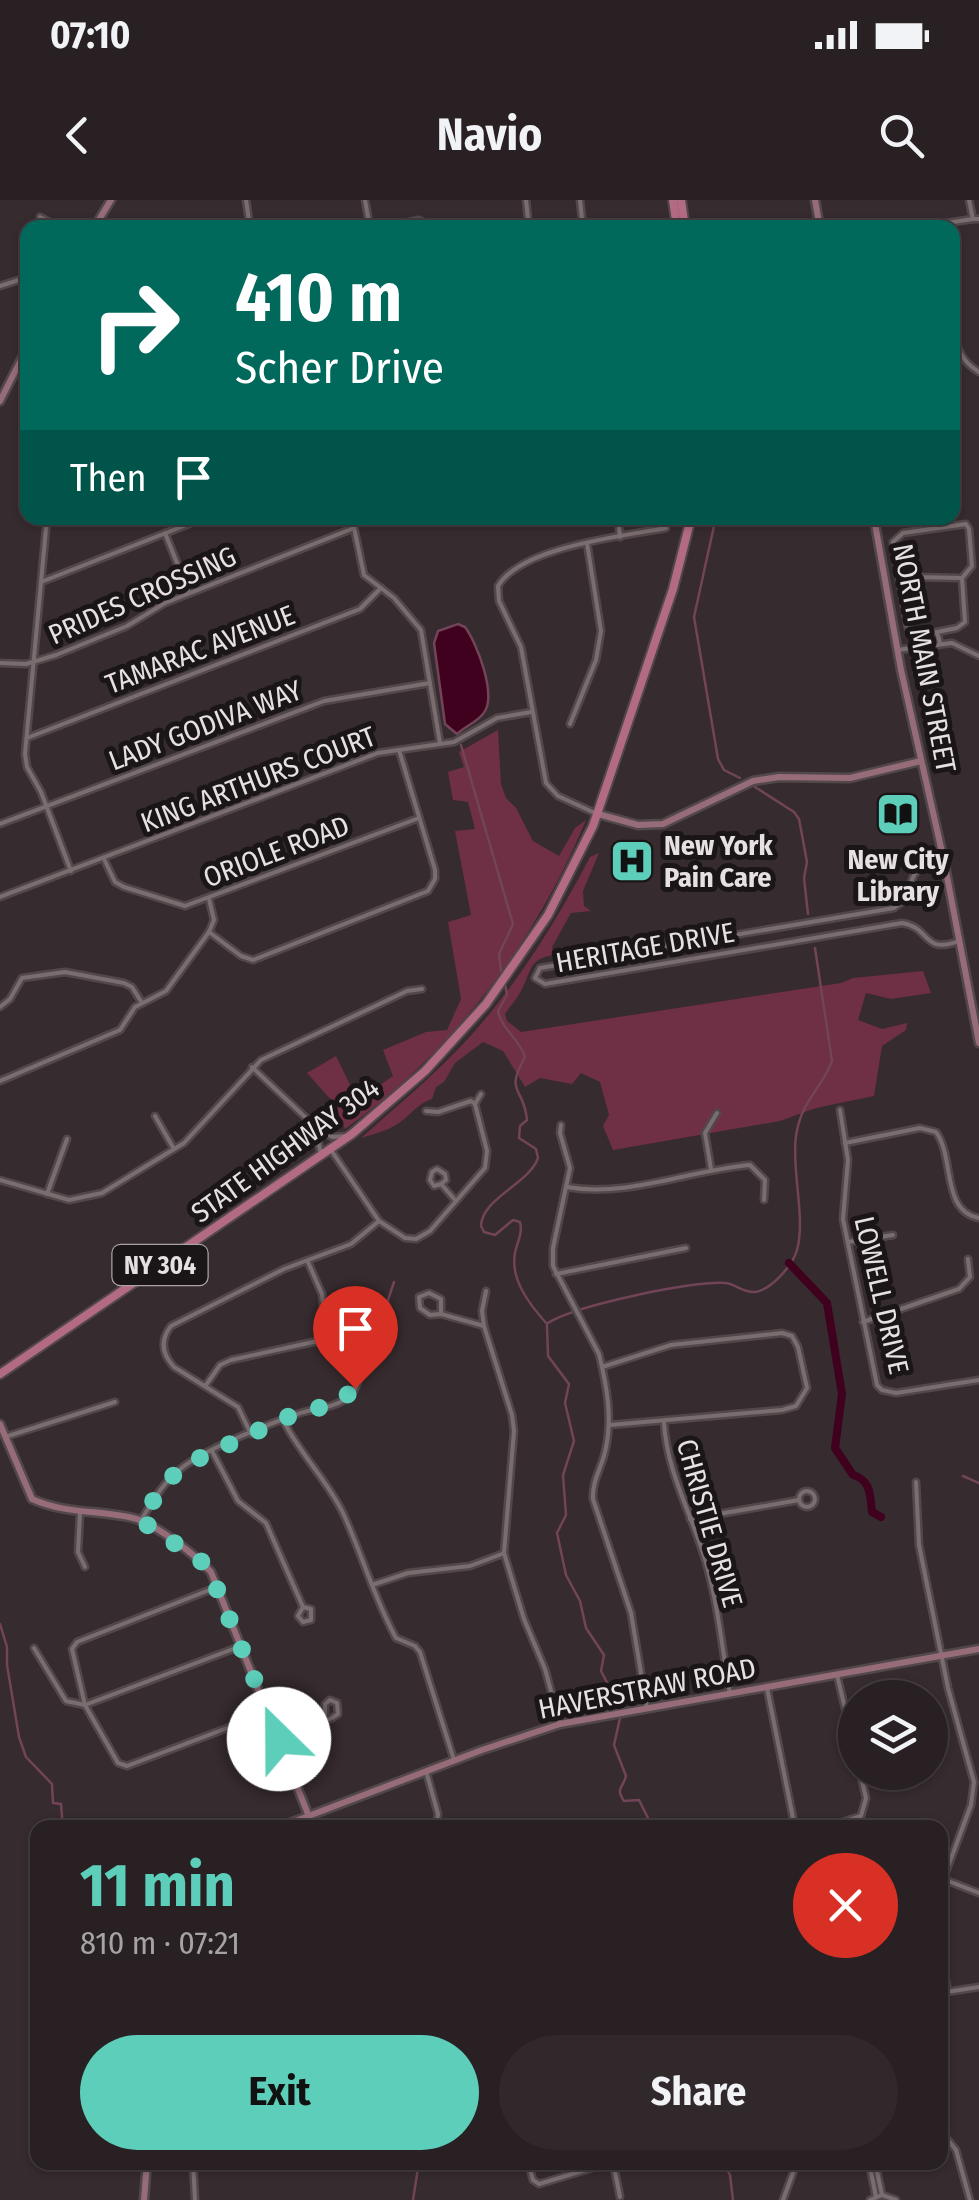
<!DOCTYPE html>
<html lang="en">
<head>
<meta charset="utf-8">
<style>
  :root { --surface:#282022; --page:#30282a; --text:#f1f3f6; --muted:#a5a3a5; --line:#443e40; --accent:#5cceba }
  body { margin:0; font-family:"Fira Sans Condensed",sans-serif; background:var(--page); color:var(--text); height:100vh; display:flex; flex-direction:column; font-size:38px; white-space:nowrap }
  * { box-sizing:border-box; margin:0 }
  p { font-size:32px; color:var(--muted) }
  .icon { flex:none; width:55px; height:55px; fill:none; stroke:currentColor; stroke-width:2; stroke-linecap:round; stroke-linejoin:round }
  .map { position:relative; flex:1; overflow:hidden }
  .details { position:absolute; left:30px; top:1620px; width:918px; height:350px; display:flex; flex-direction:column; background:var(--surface); border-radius:20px; box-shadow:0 2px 8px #0004,0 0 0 2px var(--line) }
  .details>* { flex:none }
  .top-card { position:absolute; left:20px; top:20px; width:940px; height:305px; border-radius:20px; box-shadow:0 2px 8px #0004,0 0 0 2px var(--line); background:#00695c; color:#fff; overflow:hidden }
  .buttons { position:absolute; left:838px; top:1480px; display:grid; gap:20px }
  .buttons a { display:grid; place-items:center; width:110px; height:110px; border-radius:50%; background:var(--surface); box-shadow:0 2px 8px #0004,0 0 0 2px var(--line); font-size:50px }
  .pin { position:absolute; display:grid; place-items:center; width:85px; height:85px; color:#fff; margin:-102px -42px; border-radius:50% 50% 50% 0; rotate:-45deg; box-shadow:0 0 10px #0007 }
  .pin .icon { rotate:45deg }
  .me { position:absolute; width:110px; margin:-55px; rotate:337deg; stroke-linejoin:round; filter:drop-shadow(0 0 8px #0008) }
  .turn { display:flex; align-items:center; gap:35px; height:210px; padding:0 50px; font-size:45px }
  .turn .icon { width:130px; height:130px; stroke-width:2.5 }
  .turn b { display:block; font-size:70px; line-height:85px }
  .then { display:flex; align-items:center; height:95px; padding:0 50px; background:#0003; gap:20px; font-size:38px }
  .round { display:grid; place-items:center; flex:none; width:105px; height:105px; border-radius:52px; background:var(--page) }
  .head { display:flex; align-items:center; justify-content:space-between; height:170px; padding:0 50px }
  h1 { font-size:60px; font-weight:700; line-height:75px; color:var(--accent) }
  .action { display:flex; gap:20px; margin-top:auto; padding:20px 50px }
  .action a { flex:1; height:115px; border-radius:60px; background:var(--accent); color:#111; font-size:40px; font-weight:700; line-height:115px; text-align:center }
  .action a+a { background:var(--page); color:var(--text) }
  .status { display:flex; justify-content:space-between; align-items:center; height:70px; padding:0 50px; background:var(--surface); direction:ltr }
  .status svg { height:28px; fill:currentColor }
  header { display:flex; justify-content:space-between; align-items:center; height:130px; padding:0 50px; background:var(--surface); font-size:45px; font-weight:700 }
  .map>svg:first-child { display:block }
  .green { fill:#6f2f45 }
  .water { fill:#3f011d; stroke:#714458; stroke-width:2.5 }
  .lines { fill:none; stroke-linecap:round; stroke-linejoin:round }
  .stream { stroke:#714458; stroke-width:2.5 }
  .river { stroke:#3f011d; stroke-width:8 }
  .street-casing { stroke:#52484b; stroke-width:9 }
  .secondary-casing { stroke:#52484b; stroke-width:11 }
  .primary-casing { stroke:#52484b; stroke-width:12 }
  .street { stroke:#7a6d70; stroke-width:4 }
  .secondary { stroke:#966c79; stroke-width:6 }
  .primary { stroke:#b36b83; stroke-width:8 }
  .route { stroke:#5cceba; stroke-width:18; stroke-dasharray:0 32.4 }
  .labels { text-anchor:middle; stroke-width:10; stroke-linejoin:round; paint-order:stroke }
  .shield { fill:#1a1516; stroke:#aaa3a5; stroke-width:2.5 }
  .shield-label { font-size:25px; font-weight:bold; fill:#e7e0e2 }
  .street-label { font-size:28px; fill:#e7e0e2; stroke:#1a1516 }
  .poi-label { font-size:28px; font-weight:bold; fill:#e7e0e2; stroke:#1a1516; text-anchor:start }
</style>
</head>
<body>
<div class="status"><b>07:10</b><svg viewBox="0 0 49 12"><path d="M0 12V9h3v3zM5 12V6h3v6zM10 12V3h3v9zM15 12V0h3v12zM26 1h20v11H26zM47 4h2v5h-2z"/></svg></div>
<header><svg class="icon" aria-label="back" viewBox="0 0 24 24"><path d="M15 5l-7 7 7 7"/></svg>Navio<svg class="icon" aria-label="search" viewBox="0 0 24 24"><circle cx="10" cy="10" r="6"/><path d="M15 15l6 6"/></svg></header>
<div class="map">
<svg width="979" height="2000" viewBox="0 0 979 2000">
  <rect width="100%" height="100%" fill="#362b2e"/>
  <!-- green -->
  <g class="green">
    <path d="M498,530L501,584L506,598L516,608L533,641L559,656L575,628L586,620C536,741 452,853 345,929L332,901L307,873L336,856L359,903L368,901L374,889L393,876L383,850L426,832L447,830L461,799L448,722L471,715L455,631L475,629L468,602L453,600L448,572L464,567L459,552Z"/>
    <path d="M599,653L583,691L584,706L591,711L571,713L552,747L554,755C528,759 532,771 521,791C517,799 510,806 505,814L507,821L521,832L841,783L853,778L923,771L931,793L891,799L866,793L858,820L882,829L907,823L906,830L882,846L874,896L816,908L780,921L613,950L603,926L609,915L600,882L581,873L572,884L540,878L525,887L503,851L483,842L455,863L444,882L436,887L432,899C417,904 412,914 399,923C387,931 375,934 361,938C396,907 432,877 464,843C515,788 555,724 590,657Z"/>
  </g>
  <!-- water -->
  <path class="water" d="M458,424L465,427C477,443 498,497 483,514C477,522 464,527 457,534L445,524L434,443L438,431Z"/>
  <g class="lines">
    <!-- stream -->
    <g class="stream">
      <polyline points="714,326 694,417 718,559 724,570 740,578"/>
      <polyline points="461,545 513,724 499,754 502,777"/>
      <polyline points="755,587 794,612 799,619 807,662 804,678 808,714"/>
      <path d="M505,784L507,795L498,811C502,830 519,838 525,857C504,894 524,886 527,920L520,926L519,938L536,949L538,958C529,984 482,998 481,1026L484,1032L495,1035L513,1020L520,1022C523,1034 517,1042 515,1053C510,1080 530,1105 547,1124"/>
      <polyline points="390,1113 388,1100 394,1082"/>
      <path d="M548,1123C574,1106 694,1080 726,1083C737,1085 744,1093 755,1092C771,1090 793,1065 797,1050C806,1017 791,969 796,936C801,900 822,889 832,861L815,748"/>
      <polyline points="547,1126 548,1156 569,1184 565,1203 574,1241 563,1275 566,1315 557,1333 566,1375 580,1401 586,1428 604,1455 601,1471 621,1510"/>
      <polyline points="963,1276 979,1283"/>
      <polyline points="0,1424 7,1447 7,1465 19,1537 26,1557 52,1584 53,1603 61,1604 63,1628"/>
      <path d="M620,1518L614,1545L626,1576C623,1588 615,1588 624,1601L639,1600L653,1628"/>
      <polyline points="723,1962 730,1975 733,2000"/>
      <polyline points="413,2000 419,1962"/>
    </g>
    <!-- river -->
    <path class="river" d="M789,1063L827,1103L842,1194L835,1248L853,1275C871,1280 870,1295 872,1312L881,1317"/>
    <!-- street casing -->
    <g class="street-casing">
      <g id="street">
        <polyline points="246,0 250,28"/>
        <polyline points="365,0 370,28"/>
        <polyline points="526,0 529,28"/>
        <polyline points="580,0 583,28"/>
        <polyline points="969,0 973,19 979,19"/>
        <polyline points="40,17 61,28"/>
        <polyline points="927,26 973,19"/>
        <polyline points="382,28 419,20 435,28"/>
        <polyline points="0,86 28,77"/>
        <path d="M952,121C956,144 958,159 979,172"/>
        <polyline points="47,318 25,554 27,567 41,592 71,671"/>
        <polyline points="352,318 364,375 394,398 421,430 440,543"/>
        <polyline points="618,318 620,337"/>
        <polyline points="692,321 742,318"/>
        <polyline points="165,333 189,393"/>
        <polyline points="899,381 914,377 962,378"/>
        <polyline points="41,382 204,318"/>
        <polyline points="937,432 920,436 908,428 893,342 903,333 966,324 969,329 972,366 962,378 965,422 957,428 937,432 940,443"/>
        <polyline points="897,450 952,443 979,456"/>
        <polyline points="0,463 26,464 56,455 127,426 165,403 354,328"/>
        <polyline points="570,524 596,460 601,431 587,343"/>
        <polyline points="27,538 360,409 381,388"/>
        <path d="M595,613L558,596L546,583L521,447L499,401L498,386C521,347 623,336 666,328"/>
        <polyline points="0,624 324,501 430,483"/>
        <polyline points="104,659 115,682 124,687 185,706 419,618"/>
        <path d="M944,661C912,668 915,670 906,699L894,708L540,768L535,778L545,784L902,723C931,727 922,755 959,741"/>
        <polyline points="0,697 378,553 454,542 497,518 531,512"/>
        <polyline points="209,732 241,756 253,760 428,691 435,679 435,670 399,550"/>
        <polyline points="0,807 10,799 22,778 65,772 124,783 132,787 142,803"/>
        <polyline points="252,867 321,932 333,937 345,936"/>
        <polyline points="0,881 120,830 135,807 166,791 209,732 214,720 209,699"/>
        <polyline points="840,910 848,960 843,1019 877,1185 882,1190 896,1193 979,1180"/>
        <polyline points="426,911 438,912 471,901 475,904"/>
        <polyline points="155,916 174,949"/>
        <path d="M561,925L560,933L570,968L553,1048V1066L599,1154C607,1187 613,1219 605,1252C601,1269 592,1281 593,1299L631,1413L647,1509"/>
        <polyline points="316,930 321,955"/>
        <path d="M845,943L920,928L936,932C955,958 941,1011 979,1018"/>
        <polyline points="331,950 379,1021 405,1038 416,1039 430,1031 485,968 487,951 475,904 481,894"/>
        <polyline points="711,969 705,933 717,913"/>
        <polyline points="0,980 69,1000 102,993 184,943 261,860 407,791 422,789"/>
        <polyline points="441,984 446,980 445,974 437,969 432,972 430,980 434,986 441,984 456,1001"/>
        <path d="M567,987C626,998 690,970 750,965L765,980L764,1000"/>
        <polyline points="47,994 67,939"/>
        <polyline points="848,1042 893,1035"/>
        <polyline points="308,1062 322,1094 327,1139"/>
        <polyline points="556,1074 686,1048"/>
        <polyline points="486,1091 482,1111 484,1126 512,1215 514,1231 504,1353 524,1419 545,1469 560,1524"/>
        <polyline points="441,1114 441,1099 429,1093 419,1097 420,1108 430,1115 441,1114 484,1126"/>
        <polyline points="863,1122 959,1089 970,1077 968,1059"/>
        <polyline points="602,1167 671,1145 782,1133 792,1136 798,1147 807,1188 796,1206 782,1210 610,1225"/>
        <path d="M283,1220C300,1254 327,1280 343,1313C362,1354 374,1398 396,1438L415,1446L420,1452L454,1560"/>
        <path d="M664,1223C667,1271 690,1311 704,1356C718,1401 722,1449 730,1494"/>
        <path d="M251,1234L238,1207L174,1167C162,1154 160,1140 171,1126L284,1069L351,1044L379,1021"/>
        <polyline points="5,1237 115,1202"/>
        <polyline points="212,1251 238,1301 266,1323 303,1407 298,1416 303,1422 311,1420 311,1409 303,1407"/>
        <polyline points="916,1282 919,1345 948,1488 974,1582 971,1605 940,1688"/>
        <circle cx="807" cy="1299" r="8"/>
        <polyline points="80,1313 78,1352 85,1367"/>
        <polyline points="690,1319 799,1300"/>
        <path d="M141,1320C152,1303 162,1284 178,1271C201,1250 267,1225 297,1214C313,1208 334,1209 348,1197C372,1177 351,1144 327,1139L231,1160L220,1165L206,1185"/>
        <polyline points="372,1385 408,1373 470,1366 502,1354"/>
        <polyline points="217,1387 77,1442 72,1449 85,1505 118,1563 127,1566 267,1513"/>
        <polyline points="34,1448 66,1501 85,1505 241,1446"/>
        <polyline points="837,1475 855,1550"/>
        <polyline points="767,1488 795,1628"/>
        <polyline points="279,1539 332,1518 338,1514 337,1503 330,1500 325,1504 325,1520"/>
        <polyline points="426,1571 438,1614 436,1628"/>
        <polyline points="825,1628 861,1616 866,1598 860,1572"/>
        <polyline points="943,1679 979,1693"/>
        <polyline points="940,1748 948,1792"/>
        <polyline points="940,1793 979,1787"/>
        <polyline points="940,1930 956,1950 970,2000"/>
        <polyline points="193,1962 195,2000"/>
        <polyline points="528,1962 533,1980 539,1984 612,1962"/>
        <polyline points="613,1962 620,1997"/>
        <polyline points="869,1962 876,1997"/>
        <polyline points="875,1962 882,1995"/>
        <polyline points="783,2000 797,1962"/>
        <polyline points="870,2000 882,1995 896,2000"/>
      </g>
    </g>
    <!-- secondary casing -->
    <g class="secondary-casing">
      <g id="secondary">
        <polyline points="815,0 820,28"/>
        <polyline points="94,28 111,0"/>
        <polyline points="0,201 28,146"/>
        <polyline points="874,318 901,470 944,661 979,843"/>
        <polyline points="598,614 638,625 663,624 753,581 779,577 850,578 921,561"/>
        <path d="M0,1224L32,1299C65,1314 98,1310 133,1318C153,1322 197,1356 211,1372L308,1614"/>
        <polyline points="277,1628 482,1550 560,1524 979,1449"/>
        <polyline points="144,2000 147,1962"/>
      </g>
    </g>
    <!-- primary casing -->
    <g class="primary-casing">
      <g id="primary">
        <polyline points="673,0 677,28"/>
        <polyline points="681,0 685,28"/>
        <polyline points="0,1174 352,934 425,871 486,804 548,715 593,626 673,389 691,318"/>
      </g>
    </g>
    <!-- street -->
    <use href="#street" class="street"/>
    <!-- secondary -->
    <use href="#secondary" class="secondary"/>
    <!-- primary -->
    <use href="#primary" class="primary"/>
  </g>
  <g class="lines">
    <!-- route -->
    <polyline class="route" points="279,1539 210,1372 201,1361 140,1320 167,1281 187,1264 294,1214 338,1203 355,1188"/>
  </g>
  <!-- icons -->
  <defs>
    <g id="library-square" transform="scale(2.25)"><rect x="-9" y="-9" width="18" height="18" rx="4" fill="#5cceba" stroke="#1a1516"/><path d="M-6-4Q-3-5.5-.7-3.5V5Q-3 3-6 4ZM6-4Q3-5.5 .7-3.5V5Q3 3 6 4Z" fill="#111"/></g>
    <g id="hospital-square" transform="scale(2.25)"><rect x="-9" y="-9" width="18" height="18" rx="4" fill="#5cceba" stroke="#1a1516"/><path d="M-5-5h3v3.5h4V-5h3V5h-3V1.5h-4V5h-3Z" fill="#111"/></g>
  </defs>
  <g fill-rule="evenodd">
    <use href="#library-square" x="898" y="614"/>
    <use href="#hospital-square" x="632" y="661"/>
  </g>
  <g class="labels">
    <!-- shield labels -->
    <rect class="shield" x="112.5" y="1045" width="95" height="40" rx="8"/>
    <g class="shield-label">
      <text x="160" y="1074">NY 304</text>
    </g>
    <!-- street labels -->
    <g class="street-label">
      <text transform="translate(142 395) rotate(-24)" y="10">PRIDES CROSSING</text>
      <text transform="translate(200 449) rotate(-21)" y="10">TAMARAC AVENUE</text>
      <text transform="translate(925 458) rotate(79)" y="10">NORTH MAIN STREET</text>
      <text transform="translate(205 525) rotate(-21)" y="10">LADY GODIVA WAY</text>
      <text transform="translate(258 579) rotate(-21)" y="10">KING ARTHURS COURT</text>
      <text transform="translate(276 651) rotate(-21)" y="10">ORIOLE ROAD</text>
      <text transform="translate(645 747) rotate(-10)" y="10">HERITAGE DRIVE</text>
      <text transform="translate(285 950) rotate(-36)" y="10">STATE HIGHWAY 304</text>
      <text transform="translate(882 1095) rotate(77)" y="10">LOWELL DRIVE</text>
      <text transform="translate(710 1323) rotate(74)" y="10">CHRISTIE DRIVE</text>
      <text transform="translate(647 1488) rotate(-11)" y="10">HAVERSTRAW ROAD</text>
    </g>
    <!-- poi labels -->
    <g class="poi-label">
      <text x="664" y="655">New York<tspan x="664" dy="32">Pain Care</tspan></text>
      <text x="898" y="669" text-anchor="middle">New City<tspan x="898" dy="32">Library</tspan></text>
    </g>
  </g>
</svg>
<div class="buttons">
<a><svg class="icon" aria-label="layers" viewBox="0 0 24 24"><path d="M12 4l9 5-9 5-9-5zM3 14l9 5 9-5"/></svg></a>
</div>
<div class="pin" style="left:355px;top:1188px;background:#d93025"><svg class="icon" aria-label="arrive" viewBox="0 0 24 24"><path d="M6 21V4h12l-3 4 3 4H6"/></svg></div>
<svg class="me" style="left:279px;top:1539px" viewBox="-20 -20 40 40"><circle r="19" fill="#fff"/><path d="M0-13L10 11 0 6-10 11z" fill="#5cceba"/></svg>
<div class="top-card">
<div class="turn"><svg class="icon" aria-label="right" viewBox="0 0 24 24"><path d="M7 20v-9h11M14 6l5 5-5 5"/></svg><div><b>410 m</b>Scher Drive</div></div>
<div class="then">Then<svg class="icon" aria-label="arrive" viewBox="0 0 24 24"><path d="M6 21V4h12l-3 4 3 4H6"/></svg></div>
</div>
<section class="details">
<div class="head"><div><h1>11 min</h1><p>810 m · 07:21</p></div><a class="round" style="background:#d93025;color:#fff"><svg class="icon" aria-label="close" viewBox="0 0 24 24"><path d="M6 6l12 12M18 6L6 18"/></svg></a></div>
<div class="action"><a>Exit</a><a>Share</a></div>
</section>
</div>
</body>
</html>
